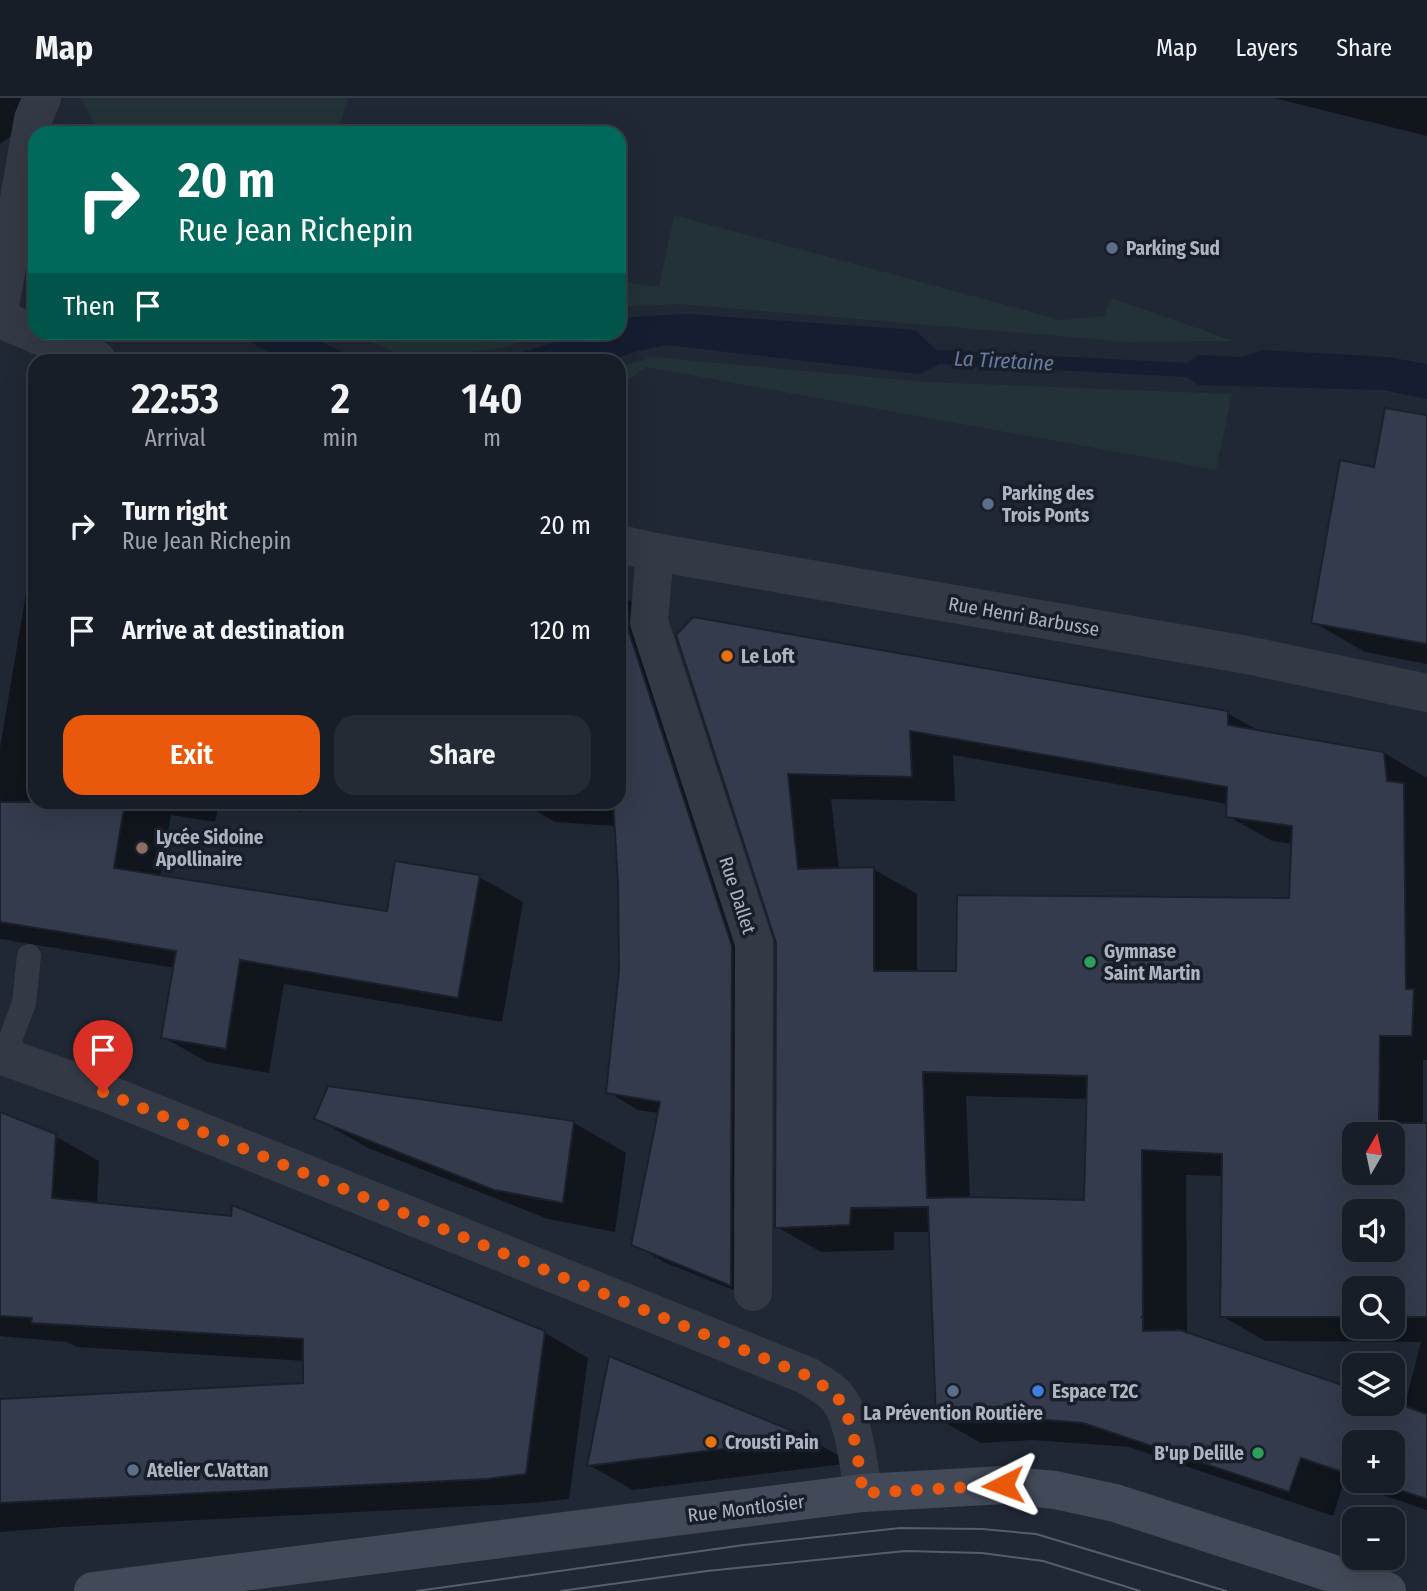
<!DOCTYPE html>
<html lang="en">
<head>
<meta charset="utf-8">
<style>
  :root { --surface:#181e28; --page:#252b34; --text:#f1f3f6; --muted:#9fa2a8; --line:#363c45; --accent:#ea580c }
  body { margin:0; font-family:"Fira Sans Condensed",sans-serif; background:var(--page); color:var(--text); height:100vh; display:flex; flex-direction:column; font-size:26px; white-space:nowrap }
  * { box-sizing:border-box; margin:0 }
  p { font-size:23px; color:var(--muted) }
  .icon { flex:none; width:38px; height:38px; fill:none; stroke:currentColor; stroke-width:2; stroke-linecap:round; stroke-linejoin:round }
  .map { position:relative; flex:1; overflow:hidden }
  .drawer { position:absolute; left:28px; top:256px; width:598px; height:455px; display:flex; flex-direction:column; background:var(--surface); border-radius:21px; box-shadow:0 7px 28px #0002,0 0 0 2px var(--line) }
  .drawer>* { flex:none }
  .banner { position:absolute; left:28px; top:28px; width:598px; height:214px; border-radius:21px; box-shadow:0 7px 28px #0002,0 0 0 2px var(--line); background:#00695c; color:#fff; overflow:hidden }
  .needle { width:46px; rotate:9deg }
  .tools { position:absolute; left:1342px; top:1024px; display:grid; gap:14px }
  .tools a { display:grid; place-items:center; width:63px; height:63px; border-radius:14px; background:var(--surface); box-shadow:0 7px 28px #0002,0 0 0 2px var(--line); font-size:35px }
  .pin { position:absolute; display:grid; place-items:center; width:60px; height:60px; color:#fff; margin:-72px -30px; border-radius:50% 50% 50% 0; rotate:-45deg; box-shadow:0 0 7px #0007 }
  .pin .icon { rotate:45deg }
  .me { position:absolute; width:77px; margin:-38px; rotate:267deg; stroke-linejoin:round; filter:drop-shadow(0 0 5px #0008) }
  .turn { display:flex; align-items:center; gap:24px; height:147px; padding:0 35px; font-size:32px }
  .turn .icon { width:91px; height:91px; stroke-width:2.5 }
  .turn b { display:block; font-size:49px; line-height:60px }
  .then { display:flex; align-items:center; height:66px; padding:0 35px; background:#0003; gap:14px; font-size:26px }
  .eta { display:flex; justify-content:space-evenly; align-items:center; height:119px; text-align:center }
  .eta b { font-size:42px; font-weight:600; line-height:49px }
  .cta { display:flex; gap:14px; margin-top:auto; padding:14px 35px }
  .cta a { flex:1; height:80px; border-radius:21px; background:var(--accent); color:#fff; font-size:28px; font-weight:600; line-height:80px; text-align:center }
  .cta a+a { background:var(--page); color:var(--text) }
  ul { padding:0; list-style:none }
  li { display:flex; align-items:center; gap:21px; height:105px; padding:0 35px }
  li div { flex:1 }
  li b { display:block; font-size:26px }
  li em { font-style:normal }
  header { display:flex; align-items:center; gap:42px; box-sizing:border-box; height:98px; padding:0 35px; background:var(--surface); border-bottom:2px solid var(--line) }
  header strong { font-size:33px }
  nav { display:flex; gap:38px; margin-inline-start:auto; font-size:24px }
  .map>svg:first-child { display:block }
  .green { fill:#223236 }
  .water { fill:#151e31 }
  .shadow { fill:#0007; fill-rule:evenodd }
  .building { fill:#333b4c; stroke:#1b212c; stroke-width:2; fill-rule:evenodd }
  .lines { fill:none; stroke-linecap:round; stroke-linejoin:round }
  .service { stroke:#343a45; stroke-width:24 }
  .minor { stroke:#343a45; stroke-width:38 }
  .tertiary { stroke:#343a45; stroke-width:38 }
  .secondary { stroke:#424958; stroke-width:38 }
  .tram { stroke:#565d6c; stroke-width:2 }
  .route { stroke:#ea580c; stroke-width:12; stroke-dasharray:0 21.6 }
  .service-dot { fill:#5c6f8a; stroke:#191f2a; stroke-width:2.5 }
  .food-dot { fill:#e8710a; stroke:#191f2a; stroke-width:2.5 }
  .education-dot { fill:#8d6e63; stroke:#191f2a; stroke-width:2.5 }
  .leisure-dot { fill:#2e9e5b; stroke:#191f2a; stroke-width:2.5 }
  .shop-dot { fill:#3f7fe0; stroke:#191f2a; stroke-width:2.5 }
  .labels { text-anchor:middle; stroke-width:7; stroke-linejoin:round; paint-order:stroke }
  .poi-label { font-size:19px; font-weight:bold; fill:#aeb4c2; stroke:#191f2a; text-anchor:start }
  .street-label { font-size:19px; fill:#aeb4c2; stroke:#191f2a }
  .water-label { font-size:21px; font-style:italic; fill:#687ca0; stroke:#191f2a }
</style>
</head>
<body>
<header>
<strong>Map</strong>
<nav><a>Map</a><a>Layers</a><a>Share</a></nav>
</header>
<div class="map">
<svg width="1427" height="1493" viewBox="0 0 1427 1493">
  <rect width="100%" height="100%" fill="#202835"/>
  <!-- green -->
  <g class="green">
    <polygon points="80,0 347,0 338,35 100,35"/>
    <polygon points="674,117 1061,222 1104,218 1111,200 1234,243 1129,244 678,206 620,209 620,183 659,189"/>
    <polygon points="349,235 545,234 545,235 505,250 441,257 395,254"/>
    <polygon points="653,259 926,284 1232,296 1216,372 646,269 620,287 620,269"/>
  </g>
  <!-- water -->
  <g class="water">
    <polygon points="687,216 915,232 936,252 1187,265 1198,257 1243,259 1262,252 1387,259 1427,266 1427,301 1383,292 1198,287 1187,279 940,266 920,276 666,247 634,254 613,262 498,262 583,235 620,234 620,223 633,219"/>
    <polygon points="235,235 302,235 351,258 371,262 282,262"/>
  </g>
  <!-- shadow -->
  <g class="shadow">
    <polygon points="0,0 38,0 11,38 0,46"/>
    <polygon points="1274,0 1427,0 1427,38"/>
    <polygon points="1427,318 1427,566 1365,554 1313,524 1376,372"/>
    <polygon points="35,442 35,704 303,704 302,714 219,705 215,724 171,717 160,779 389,815 479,779 523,804 502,924 284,886 269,975 207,964 163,939 175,870 0,841 0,650"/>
    <polygon points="620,497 653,516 762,867 761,1203 664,1164 633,1146 659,1015 638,1012 608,994 621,872 616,728 555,724 525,707 525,704 620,704"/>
    <path d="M678,538L1227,615L1261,634L1384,655L1427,680V962H1423V1027H1427V1412L1344,1384L1333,1418L1129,1349L1032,1342L981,1345L937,1320L930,1134H894V1152L821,1154L777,1129L778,844ZM953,657L1228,706V718L1272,743L1293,746L1291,801L957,875H917V796L873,771L839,772L831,701L955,703ZM966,998L1088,1001L1086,1104L970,1101ZM1354,1036H1393V1074H1354ZM1186,1077L1224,1078L1222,1218L1265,1243L1421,1244L1404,1310L1391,1306H1354V1293L1187,1236ZM1354,1113H1393V1152H1354ZM1354,1190H1393V1228H1354ZM1354,1344H1393V1382H1354Z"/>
    <polygon points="0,1015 55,1038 99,1063 97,1106 545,1235 588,1260 569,1401 532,1405 63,1429 0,1434 0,1305 305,1286 305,1263 77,1249 67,1244 0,1238"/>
    <polygon points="316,1020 574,1025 626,1055 615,1134 548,1121 368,1050"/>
    <polygon points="611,1261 810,1341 851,1365 633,1392 589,1367"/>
  </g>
  <!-- building -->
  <g class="building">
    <polygon points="1385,310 1427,317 1427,546 1311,525 1340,362 1374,369"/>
    <polygon points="628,513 628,531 732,848 731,1188 631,1147 660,1004 606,995 619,872 618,784 613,704 620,704 620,514"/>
    <path d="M693,519L1228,613V627L1384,654L1387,683L1404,685L1406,891H1414L1412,938H1380L1379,1025H1427V1219H1393V1190H1354V1219H1220L1222,1056L1142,1052L1143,1219H1141L1143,1220V1233L1180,1232L1354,1291V1306L1393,1304L1427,1316V1401L1368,1382H1393V1344H1354V1378L1301,1360L1289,1394L1083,1325L987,1317L936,1321L928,1109L851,1110L850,1127L775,1130L776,845L676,537ZM910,633L1227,689L1226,719L1292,728L1289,800L957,797L956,873H874V769L798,771L788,676L912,679ZM923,974L1087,978L1084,1102L977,1099L927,1100ZM1354,1036H1393V1074H1354ZM1354,1113H1393V1152H1354Z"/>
    <polygon points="0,704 125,704 114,770 387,813 395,763 480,777 458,900 240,862 226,951 161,940 176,853 0,824"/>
    <polygon points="328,988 574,1023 563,1105 494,1092 314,1021"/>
    <polygon points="0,1014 56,1036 52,1100 231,1118 232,1107 545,1233 526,1376 487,1381 0,1405 0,1301 303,1285 303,1241 31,1225 32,1220 0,1218"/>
    <polygon points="609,1258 670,1283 810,1340 587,1368"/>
  </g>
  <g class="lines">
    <!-- service -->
    <polyline class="service" points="4,958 24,905 29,858"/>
    <!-- minor -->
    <g class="minor">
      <polyline points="0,208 33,21 42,0"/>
      <polyline points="0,221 97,262"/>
      <polyline points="620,446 655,454 1247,557 1427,595"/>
      <polyline points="655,454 649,524 754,845 753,1194"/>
    </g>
    <!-- tertiary -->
    <path class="tertiary" d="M0,957L103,994L808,1278C816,1284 827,1289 835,1297C854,1316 859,1369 863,1395"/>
    <!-- secondary -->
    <polyline class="secondary" points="93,1493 863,1395 1003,1387 1055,1392 1115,1405 1387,1493"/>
    <!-- tram -->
    <g class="tram">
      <polyline points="417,1493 744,1447 900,1430 982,1431 1036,1436 1226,1493"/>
      <polyline points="561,1493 707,1473 905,1453 982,1455 1043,1463 1140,1493"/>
    </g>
  </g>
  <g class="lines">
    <!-- route -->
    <path class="route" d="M103,994L808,1278C816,1284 827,1289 835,1297C854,1316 859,1369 863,1395L1003,1387"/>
  </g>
  <!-- markers -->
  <g class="service-dot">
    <circle cx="1112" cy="150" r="7"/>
    <circle cx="988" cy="406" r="7"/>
    <circle cx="953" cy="1293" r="7"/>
    <circle cx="133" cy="1372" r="7"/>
  </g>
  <g class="food-dot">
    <circle cx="727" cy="558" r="7"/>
    <circle cx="711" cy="1344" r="7"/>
  </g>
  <circle class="education-dot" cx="142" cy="750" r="7"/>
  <g class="leisure-dot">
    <circle cx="1090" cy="864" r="7"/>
    <circle cx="1258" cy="1355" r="7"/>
  </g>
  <circle class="shop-dot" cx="1038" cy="1293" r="7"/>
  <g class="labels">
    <!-- poi labels -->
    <g class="poi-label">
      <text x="1126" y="157">Parking Sud</text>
      <text x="1002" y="402">Parking des<tspan x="1002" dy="22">Trois Ponts</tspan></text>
      <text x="741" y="565">Le Loft</text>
      <text x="156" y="746">Lycée Sidoine<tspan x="156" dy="22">Apollinaire</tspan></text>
      <text x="1104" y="860">Gymnase<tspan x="1104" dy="22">Saint Martin</tspan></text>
      <text x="1052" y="1300">Espace T2C</text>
      <text x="953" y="1322" text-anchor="middle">La Prévention Routière</text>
      <text x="725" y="1351">Crousti Pain</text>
      <text x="1244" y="1362" text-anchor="end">B'up Delille</text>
      <text x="147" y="1379">Atelier C.Vattan</text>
    </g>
    <!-- street labels -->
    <g class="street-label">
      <text transform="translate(1024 518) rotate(10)" y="7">Rue Henri Barbusse</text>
      <text transform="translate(738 797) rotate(72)" y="7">Rue Dallet</text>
      <text transform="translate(746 1410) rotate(-7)" y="7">Rue Montlosier</text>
    </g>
    <!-- water labels -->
    <g class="water-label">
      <text transform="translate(1004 263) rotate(3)" y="7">La Tiretaine</text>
    </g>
  </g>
</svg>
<div class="tools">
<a><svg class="needle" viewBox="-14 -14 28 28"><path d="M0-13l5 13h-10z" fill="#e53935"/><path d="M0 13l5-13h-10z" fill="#9fa2a8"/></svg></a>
<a><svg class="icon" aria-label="sound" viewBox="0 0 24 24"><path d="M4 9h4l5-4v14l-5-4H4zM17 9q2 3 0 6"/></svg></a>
<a><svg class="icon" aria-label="search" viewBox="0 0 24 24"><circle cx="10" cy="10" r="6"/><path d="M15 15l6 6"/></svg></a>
<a><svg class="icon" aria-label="layers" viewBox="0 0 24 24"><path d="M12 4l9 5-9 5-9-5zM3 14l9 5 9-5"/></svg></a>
<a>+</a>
<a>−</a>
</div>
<div class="pin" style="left:103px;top:994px;background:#d93025"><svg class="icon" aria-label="arrive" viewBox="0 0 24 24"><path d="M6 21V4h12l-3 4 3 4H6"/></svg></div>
<svg class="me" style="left:1003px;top:1387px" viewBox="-20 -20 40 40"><path d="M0-17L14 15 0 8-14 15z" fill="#ea580c" stroke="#fff" stroke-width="4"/></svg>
<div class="banner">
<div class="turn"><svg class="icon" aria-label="right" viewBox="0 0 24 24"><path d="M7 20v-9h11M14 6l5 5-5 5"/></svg><div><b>20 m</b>Rue Jean Richepin</div></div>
<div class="then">Then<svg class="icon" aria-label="arrive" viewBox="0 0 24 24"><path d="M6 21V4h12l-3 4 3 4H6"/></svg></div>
</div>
<section class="drawer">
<div class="eta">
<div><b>22:53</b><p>Arrival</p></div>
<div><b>2</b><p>min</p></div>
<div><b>140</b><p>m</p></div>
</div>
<ul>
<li><svg class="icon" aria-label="right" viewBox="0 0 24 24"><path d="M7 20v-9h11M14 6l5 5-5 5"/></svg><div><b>Turn right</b><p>Rue Jean Richepin</p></div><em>20 m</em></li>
<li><svg class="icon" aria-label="arrive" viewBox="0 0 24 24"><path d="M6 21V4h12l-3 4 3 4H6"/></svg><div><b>Arrive at destination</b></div><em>120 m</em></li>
</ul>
<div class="cta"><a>Exit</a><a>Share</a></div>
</section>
</div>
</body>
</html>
